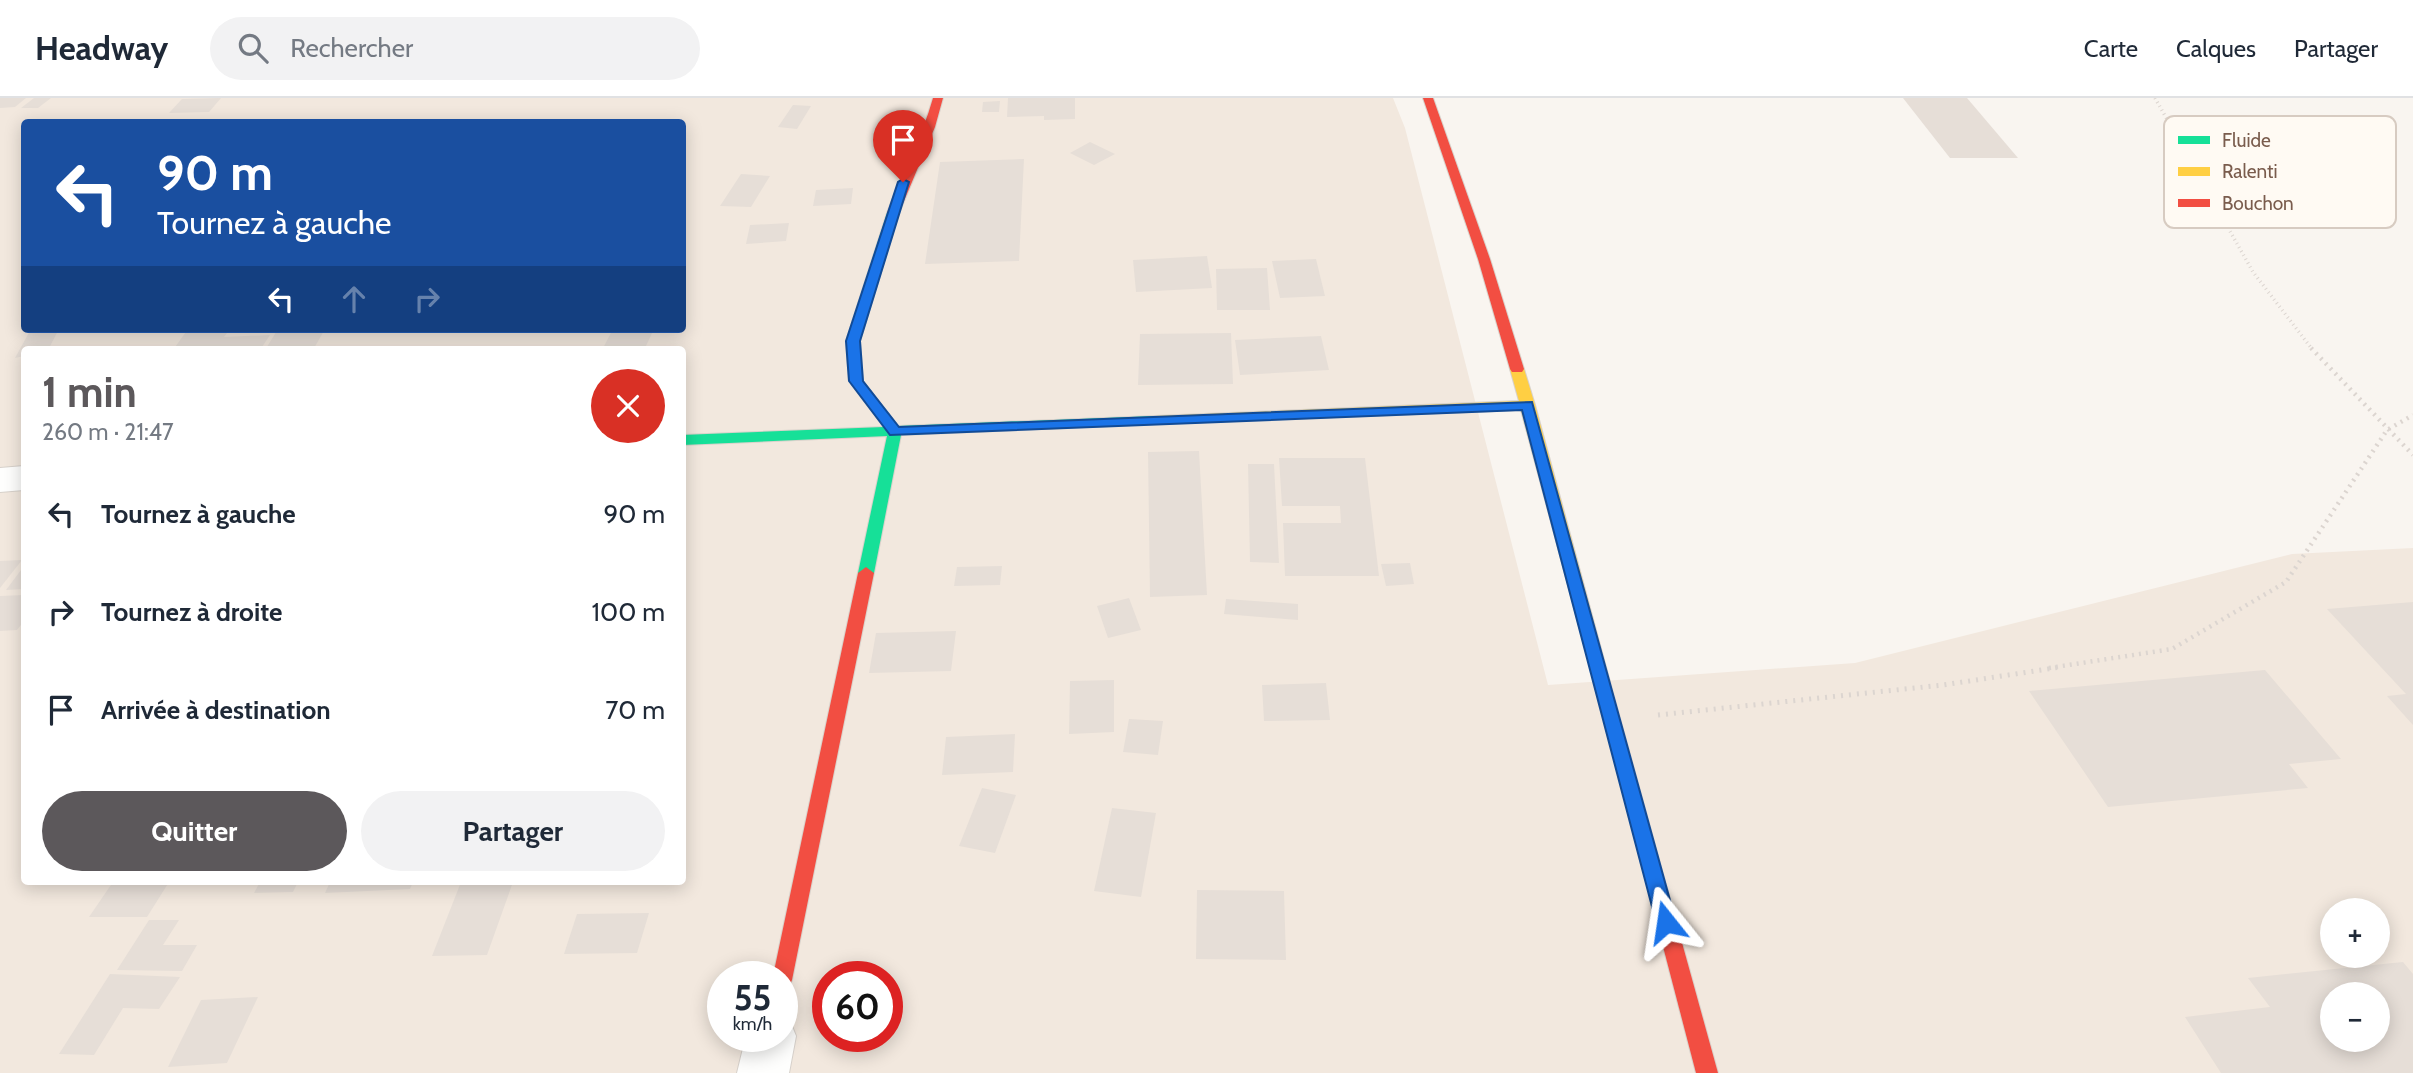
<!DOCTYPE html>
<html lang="fr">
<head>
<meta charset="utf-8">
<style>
  :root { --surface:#fff; --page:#f2f2f3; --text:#1f2937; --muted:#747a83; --line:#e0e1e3; --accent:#5c585b }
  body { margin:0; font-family:Cabin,sans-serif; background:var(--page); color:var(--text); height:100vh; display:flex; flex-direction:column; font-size:26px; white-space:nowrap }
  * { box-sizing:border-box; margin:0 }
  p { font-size:23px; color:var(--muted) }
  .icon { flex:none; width:38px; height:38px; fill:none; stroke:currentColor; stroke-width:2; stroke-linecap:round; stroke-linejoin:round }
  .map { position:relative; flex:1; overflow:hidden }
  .sheet { position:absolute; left:21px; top:248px; width:665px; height:539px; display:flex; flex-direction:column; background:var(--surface); border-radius:7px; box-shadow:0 4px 18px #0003 }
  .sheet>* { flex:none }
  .top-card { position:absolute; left:21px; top:21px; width:665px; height:214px; border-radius:7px; box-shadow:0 4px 18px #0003; background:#1a4fa0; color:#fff; overflow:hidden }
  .fabs { position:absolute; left:2320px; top:800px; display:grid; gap:14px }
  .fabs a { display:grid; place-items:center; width:70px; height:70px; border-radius:50%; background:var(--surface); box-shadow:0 4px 18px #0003; font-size:35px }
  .speed { position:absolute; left:707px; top:863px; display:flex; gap:14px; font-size:35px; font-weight:700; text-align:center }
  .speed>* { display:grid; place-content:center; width:91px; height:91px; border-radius:50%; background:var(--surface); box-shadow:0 4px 18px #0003; line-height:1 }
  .speed small { font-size:18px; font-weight:400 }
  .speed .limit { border:10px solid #d22; background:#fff; color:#111 }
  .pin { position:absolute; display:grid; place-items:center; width:60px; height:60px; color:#fff; margin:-72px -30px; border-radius:50% 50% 50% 0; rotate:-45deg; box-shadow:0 0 7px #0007 }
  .pin .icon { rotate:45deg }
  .me { position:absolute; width:77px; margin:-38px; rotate:345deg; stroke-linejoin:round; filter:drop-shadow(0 0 5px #0008) }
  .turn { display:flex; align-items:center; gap:24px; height:147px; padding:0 21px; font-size:32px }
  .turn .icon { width:91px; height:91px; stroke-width:2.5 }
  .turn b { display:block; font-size:49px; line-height:60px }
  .lanes { display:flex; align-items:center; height:66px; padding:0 21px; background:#0003; justify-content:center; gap:35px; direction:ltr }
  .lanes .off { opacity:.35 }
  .round { display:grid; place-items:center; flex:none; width:74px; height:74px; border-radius:37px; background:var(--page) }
  .overview { display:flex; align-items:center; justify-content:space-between; height:119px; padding:0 21px }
  h1 { font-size:42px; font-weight:700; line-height:52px; color:var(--accent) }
  .primary-button { display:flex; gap:14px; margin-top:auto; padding:14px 21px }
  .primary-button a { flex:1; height:80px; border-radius:42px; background:var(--accent); color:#fff; font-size:28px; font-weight:700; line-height:80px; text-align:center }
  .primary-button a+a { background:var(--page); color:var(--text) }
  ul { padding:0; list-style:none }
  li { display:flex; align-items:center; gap:21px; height:98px; padding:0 21px }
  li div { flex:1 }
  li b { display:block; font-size:26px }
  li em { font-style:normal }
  header { display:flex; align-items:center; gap:42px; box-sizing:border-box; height:98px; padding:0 35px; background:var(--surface); border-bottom:2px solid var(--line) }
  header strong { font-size:33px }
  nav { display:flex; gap:38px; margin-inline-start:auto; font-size:24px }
  .search { width:490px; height:63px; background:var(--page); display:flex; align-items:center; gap:18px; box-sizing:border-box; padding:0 24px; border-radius:38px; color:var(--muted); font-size:26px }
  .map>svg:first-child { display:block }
  .residential { fill:#f2e8de; fill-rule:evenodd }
  .building { fill:#e6ded7; fill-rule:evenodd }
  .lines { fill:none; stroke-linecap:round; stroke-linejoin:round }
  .street-casing { stroke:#d7d1cb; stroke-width:2 }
  .fast-casing { stroke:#d9d2cb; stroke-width:2 }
  .slow-casing { stroke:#d9d2cb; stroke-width:2 }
  .jam-casing { stroke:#d9d2cb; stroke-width:2 }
  .path-far2 { stroke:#dcd5d0; stroke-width:3.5; stroke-dasharray:1 3.5; stroke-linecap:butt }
  .path-far1 { stroke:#dcd5d0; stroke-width:4.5; stroke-dasharray:2 5; stroke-linecap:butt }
  .path { stroke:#dcd5d0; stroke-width:5; stroke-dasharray:2 6; stroke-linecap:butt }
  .street { fill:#fefefd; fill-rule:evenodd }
  .fast { fill:#16e098; fill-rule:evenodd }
  .slow { fill:#ffcf43; fill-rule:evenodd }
  .jam { fill:#f24e42; fill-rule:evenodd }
  .route { fill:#1a73e8; stroke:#114b97; stroke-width:2 }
  .key { fill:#fffaf3; stroke:#d7cbc1; stroke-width:2 }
  .key-label { font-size:19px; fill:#7a5c4d }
</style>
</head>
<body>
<header>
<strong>Headway</strong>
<div class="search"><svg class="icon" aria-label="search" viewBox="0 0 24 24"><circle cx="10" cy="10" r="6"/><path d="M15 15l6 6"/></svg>Rechercher</div>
<nav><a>Carte</a><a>Calques</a><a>Partager</a></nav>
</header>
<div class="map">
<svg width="2413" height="975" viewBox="0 0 2413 975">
  <rect width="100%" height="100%" fill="#f9f5f0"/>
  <!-- residential -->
  <path class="residential" d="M0,0H1393L1405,30L1548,587L1855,565L2292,456L2413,450V975H0ZM24,24H682V231H24ZM24,252H682V784H24ZM2333,812H2378V858H2333ZM723,878H782V938H723ZM828,878H887V938H828ZM2333,896H2378V942H2333Z"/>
  <!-- building -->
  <g class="building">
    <polygon points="0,0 26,0 15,9 0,10"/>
    <polygon points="34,0 51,0 38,10 21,10"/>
    <polygon points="221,0 209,14 169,15 182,1"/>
    <polygon points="1008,0 1075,0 1075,21 1044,22 1044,18 1007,19"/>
    <polygon points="1903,0 1967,0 2018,60 1950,60"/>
    <polygon points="1000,3 999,14 982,14 983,4"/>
    <polygon points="793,7 811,8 797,31 778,29"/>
    <polygon points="1090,44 1115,56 1094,67 1070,55"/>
    <polygon points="1024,61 1019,163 925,166 940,64"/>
    <polygon points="741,76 770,78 751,109 720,108"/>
    <polygon points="853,90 851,106 813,108 816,92"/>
    <polygon points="789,125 786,143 746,146 750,127"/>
    <polygon points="1207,158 1212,190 1136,194 1133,162"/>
    <polygon points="1316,161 1325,198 1280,200 1272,163"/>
    <polygon points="1267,170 1270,212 1217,212 1216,171"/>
    <polygon points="31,231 59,231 48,252 24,252 24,258 15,260"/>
    <polygon points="188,231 230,231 224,239 270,237 260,252 173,252"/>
    <polygon points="278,231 325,231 313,252 265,252"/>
    <polygon points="613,231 654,231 644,252 602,252"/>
    <polygon points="1231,235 1233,286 1138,287 1140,236"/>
    <polygon points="1321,238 1329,272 1240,277 1235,242"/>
    <polygon points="1199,353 1207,497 1150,499 1148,354"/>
    <polygon points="1279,360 1365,360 1379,478 1285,478 1283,425 1341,425 1340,408 1282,408"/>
    <polygon points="1248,366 1274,366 1279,465 1250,464"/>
    <polygon points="22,462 0,490 0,463"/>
    <polygon points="1410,465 1414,486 1386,488 1381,466"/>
    <polygon points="24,468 24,491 6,492"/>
    <polygon points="1002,468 1000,487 954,488 957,469"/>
    <polygon points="24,497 24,523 17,532 0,533 0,498"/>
    <polygon points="1129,500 1141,532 1108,540 1097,508"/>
    <polygon points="1226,501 1298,506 1298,522 1224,516"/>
    <polygon points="2413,504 2413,627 2387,598 2406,596 2327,511"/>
    <polygon points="956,533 951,573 869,575 876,535"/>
    <polygon points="2265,572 2341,661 2289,666 2308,690 2108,709 2029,593"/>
    <polygon points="1114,582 1114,634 1069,636 1070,583"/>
    <polygon points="1326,585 1330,622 1264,623 1262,587"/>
    <polygon points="1129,621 1163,623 1158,657 1123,654"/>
    <polygon points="1015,636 1013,674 942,677 946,639"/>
    <polygon points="982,690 1016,697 995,755 959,748"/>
    <polygon points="1112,710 1156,715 1141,799 1094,793"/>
    <polygon points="113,784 169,784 147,819 89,819"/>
    <polygon points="260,784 298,784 293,794 254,795"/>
    <polygon points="330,784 413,784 410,791 325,795"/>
    <polygon points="461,784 513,784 487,857 432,858"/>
    <polygon points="1197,792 1284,793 1286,862 1196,861"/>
    <polygon points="649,815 637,855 564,856 577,816"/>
    <polygon points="149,822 179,822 163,847 197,847 182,873 117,872"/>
    <path d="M2403,864L2413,876V975H2221L2185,919L2270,909L2248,880ZM2333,896H2378V942H2333Z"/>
    <polygon points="110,876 180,879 159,911 123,910 94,957 59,956"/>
    <polygon points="258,899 227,965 168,969 201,902"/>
  </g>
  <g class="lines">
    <!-- street casing -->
    <g class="street-casing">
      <g id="street">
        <polygon points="24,368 24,392 0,394 0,370"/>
        <polygon points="782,918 789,921 796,938 789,975 737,975 746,938 782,938"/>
      </g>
    </g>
    <!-- fast casing -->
    <g class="fast-casing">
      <polygon id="fast" points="893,112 899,115 860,243 863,283 898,328 1155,318 1162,322 1155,326 901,337 874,475 866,481 858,475 887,338 682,347 682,337 884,329 849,283 846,243 887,115"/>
    </g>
    <!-- slow casing -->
    <g class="slow-casing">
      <polygon id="slow" points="1517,267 1524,271 1535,307 1610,584 1608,589 1596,589 1594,584 1521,312 1155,326 1148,322 1155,318 1519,303 1510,271"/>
    </g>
    <!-- jam casing -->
    <g class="jam-casing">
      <g id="jam">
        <path d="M933,0H943L935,29L899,115L897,117H889L887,115C901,76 922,40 933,0Z"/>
        <polygon points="1423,0 1433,0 1490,161 1524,271 1522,274 1512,274 1510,271 1478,161"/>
        <polygon points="866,469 874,475 792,882 789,889 782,891 782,878 773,878 858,475"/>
        <polygon points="1602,577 1608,579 1610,584 1718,975 1696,975 1594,584 1596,579"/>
      </g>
    </g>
    <!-- path-far2 -->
    <polyline class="path-far2" points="2155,0 2253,174 2312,251"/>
    <!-- path-far1 -->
    <g class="path-far1">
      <polyline points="2311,250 2413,357"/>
      <polyline points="2049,570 2172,551 2286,484 2387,332 2413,317"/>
    </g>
    <!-- path -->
    <polyline class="path" points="1658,617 1943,587 2061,569"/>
    <!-- street -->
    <use href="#street" class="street"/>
    <!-- fast -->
    <use href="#fast" class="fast"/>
    <!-- slow -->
    <use href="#slow" class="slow"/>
    <!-- jam -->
    <use href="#jam" class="jam"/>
  </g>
  <!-- route -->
  <polygon class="route" points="903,81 909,84 860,243 863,283 899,329 1532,304 1676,824 1673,830 1666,832 1659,830 1656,824 1522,312 890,337 849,283 846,243 898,84"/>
  <!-- legend -->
  <rect x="2164" y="18" width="232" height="112" rx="10" class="key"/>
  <rect x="2178" y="38" width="32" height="8" fill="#16e098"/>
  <rect x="2178" y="69" width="32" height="9" fill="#ffcf43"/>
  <rect x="2178" y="101" width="32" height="8" fill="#f24e42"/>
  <g class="key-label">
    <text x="2222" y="49">Fluide</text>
    <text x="2222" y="80">Ralenti</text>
    <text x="2222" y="112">Bouchon</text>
  </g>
</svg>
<div class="fabs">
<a>+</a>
<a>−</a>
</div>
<div class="speed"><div>55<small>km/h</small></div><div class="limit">60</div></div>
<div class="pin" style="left:903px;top:84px;background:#d93025"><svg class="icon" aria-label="arrive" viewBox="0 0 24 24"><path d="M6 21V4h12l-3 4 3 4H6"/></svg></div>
<svg class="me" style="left:1666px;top:824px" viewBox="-20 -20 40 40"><path d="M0-17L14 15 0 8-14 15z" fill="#1a73e8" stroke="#fff" stroke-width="4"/></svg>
<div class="top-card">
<div class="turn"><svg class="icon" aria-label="left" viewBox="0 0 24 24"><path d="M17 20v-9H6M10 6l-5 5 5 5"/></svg><div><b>90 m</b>Tournez à gauche</div></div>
<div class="lanes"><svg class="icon" aria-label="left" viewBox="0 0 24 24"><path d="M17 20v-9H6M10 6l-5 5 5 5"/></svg><svg class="icon off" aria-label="ahead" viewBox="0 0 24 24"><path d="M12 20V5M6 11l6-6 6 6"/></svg><svg class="icon off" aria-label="right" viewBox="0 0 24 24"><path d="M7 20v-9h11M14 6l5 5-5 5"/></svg></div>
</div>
<section class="sheet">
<div class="overview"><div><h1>1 min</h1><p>260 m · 21:47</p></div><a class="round" style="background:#d93025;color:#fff"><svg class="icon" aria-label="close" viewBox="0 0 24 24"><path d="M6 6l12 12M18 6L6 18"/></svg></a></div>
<ul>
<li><svg class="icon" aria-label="left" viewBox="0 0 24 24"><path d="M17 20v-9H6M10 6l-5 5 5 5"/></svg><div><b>Tournez à gauche</b></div><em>90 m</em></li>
<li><svg class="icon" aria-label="right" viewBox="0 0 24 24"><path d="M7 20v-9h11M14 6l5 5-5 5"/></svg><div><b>Tournez à droite</b></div><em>100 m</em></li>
<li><svg class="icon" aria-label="arrive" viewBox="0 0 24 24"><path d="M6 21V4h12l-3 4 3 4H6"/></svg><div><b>Arrivée à destination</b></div><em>70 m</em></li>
</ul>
<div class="primary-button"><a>Quitter</a><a>Partager</a></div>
</section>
</div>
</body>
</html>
